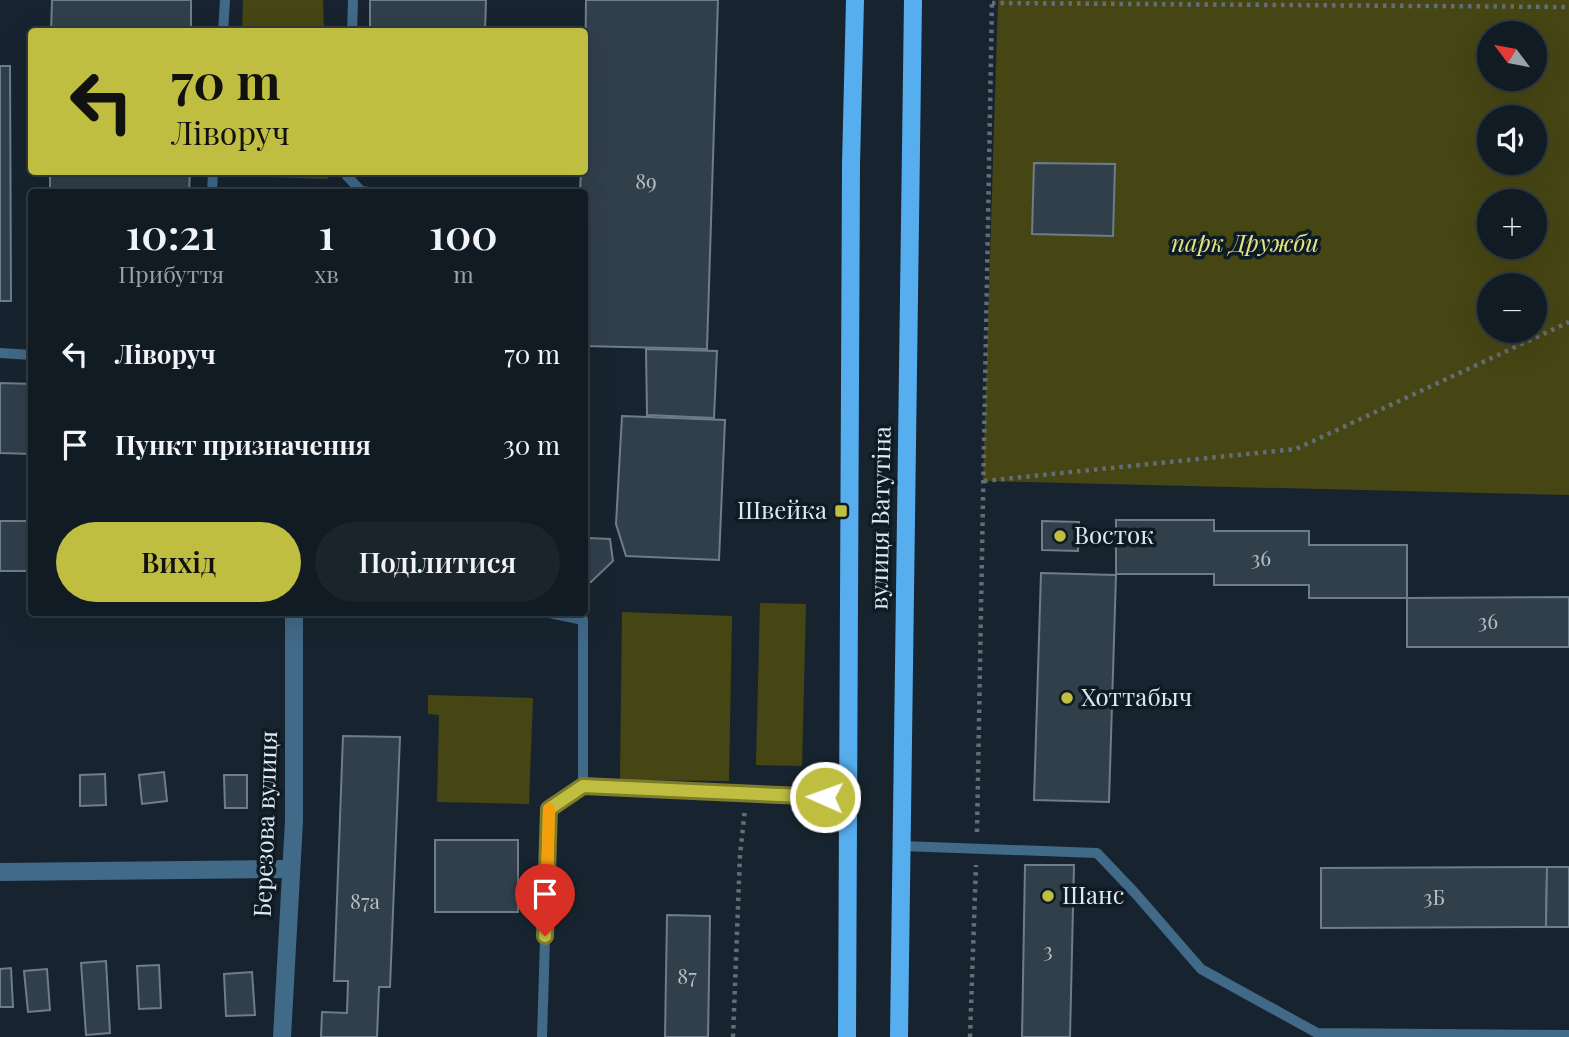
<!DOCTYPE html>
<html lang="uk">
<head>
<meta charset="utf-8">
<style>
  :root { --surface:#111b23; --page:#1a242b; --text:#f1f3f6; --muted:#9ca1a6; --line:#303941; --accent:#bfbe41 }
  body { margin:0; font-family:"Playfair Display",serif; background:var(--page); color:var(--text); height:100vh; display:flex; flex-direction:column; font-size:26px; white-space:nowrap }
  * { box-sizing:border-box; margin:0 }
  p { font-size:23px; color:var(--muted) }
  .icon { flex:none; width:38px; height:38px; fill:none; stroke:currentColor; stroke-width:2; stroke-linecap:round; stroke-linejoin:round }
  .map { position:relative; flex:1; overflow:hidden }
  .side { position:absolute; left:28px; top:189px; width:560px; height:427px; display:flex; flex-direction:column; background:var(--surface); border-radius:7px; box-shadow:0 7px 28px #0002,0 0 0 2px var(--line) }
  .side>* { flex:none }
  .banner { position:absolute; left:28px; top:28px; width:560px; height:147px; border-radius:7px; box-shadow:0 7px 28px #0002,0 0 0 2px var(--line); background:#bfbe41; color:#111; overflow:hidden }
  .needle { width:46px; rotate:302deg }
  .controls { position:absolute; left:1477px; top:21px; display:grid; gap:14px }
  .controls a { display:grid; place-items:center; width:70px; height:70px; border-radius:50%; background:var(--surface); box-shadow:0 7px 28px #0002,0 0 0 2px var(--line); font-size:35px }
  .pin { position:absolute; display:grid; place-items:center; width:60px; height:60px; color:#fff; margin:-72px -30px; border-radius:50% 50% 50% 0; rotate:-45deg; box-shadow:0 0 7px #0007 }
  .pin .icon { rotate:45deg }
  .me { position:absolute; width:77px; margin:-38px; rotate:272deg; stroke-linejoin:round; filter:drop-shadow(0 0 5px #0008) }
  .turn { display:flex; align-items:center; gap:24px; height:147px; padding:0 28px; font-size:32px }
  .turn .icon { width:91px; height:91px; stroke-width:2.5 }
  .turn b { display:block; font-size:49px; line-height:60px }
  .eta { display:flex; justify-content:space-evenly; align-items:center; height:119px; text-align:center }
  .eta b { font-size:42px; font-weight:600; line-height:49px }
  .action { display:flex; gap:14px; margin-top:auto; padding:14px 28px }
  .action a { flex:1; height:80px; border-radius:42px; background:var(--accent); color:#111; font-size:28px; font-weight:600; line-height:80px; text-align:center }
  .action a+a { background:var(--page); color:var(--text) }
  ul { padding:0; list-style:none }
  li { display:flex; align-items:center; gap:21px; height:91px; padding:0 28px }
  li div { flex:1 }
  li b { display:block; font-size:26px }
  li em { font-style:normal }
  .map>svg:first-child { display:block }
  .green { fill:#464614; fill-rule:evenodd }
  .building { fill:#313f4b; stroke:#6d7d8a; stroke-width:2 }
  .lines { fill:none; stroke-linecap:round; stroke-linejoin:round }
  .path { stroke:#626e77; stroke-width:4.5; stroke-dasharray:3.5 5; stroke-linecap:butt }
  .lane { stroke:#416988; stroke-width:10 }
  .street { stroke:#416988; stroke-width:18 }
  .primary { stroke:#56aeef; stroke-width:18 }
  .route-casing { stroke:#7c7c2a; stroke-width:18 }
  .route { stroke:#bfbe41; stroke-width:12 }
  .slow { stroke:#f59e0b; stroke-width:12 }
  .poi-dot { fill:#bfbe41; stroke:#0e1b25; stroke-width:2.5 }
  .labels { text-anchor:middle; stroke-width:7; stroke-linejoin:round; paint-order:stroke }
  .number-label { font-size:21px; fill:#b4bec6 }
  .park-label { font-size:24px; font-style:italic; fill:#e3e484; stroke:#0e1b25 }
  .poi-label { font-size:24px; fill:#dfe8ef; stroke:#0e1b25; text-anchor:start }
  .street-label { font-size:24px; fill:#dfe8ef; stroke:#0e1b25 }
</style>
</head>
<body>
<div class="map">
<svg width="1569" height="1037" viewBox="0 0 1569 1037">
  <rect width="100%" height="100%" fill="#17242f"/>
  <!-- green -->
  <g class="green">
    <polygon points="243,0 323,0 324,31 242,31"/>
    <path d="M998,0H1569V495L983,481ZM1489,33H1535V79H1489ZM1489,117H1535V163H1489ZM1489,201H1535V247H1489ZM1489,285H1535V331H1489Z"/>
    <polygon points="238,172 328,172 328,179 238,176"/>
    <polygon points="760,603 806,604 802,766 756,765"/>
    <polygon points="622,612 732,616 729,781 620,780"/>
    <polygon points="428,695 533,698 529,804 437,802 439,715 428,714"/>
  </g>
  <!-- building -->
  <g class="building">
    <polygon points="52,0 191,0 191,32 51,32"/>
    <polygon points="370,0 486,0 485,32 370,32"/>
    <polygon points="586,0 718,0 707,349 584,346 584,192 580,192 581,172 584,172"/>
    <polygon points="0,66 10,66 11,301 0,301"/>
    <polygon points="1034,163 1115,164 1113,236 1032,234"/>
    <polygon points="50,172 190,172 189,192 50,192"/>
    <polygon points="646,349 717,351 714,418 647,415"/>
    <polygon points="0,383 32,384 32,454 0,453"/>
    <polygon points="622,416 725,420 719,560 626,556 616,524"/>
    <polygon points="1116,520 1214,520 1214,531 1309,531 1309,545 1407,545 1407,598 1309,598 1309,585 1214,585 1214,574 1116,574"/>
    <rect x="0" y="521" width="32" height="50"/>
    <polygon points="1042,521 1079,522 1078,551 1042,550"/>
    <polygon points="589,538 610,539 613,561 591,582 584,582 584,539"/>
    <polygon points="1041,573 1116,575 1109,802 1034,800"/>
    <polygon points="1569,597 1569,647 1407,647 1407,598"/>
    <polygon points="343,736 400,737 390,987 379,987 377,1037 321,1037 322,1012 347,1013 348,981 334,981"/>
    <polygon points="164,772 167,801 142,804 139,775"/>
    <polygon points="105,774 106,805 80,806 80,775"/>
    <polygon points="224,775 247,775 247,808 225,808"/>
    <rect x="435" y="840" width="83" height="72"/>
    <polygon points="1025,865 1074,865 1070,1037 1022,1037"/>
    <polygon points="1547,867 1546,927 1321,928 1321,868"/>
    <polygon points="1547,867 1569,867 1569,927 1546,927"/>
    <polygon points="667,915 710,916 708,1037 665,1037"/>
    <polygon points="106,961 110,1033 86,1035 81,963"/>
    <polygon points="159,965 161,1008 139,1009 137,966"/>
    <polygon points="11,968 13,1007 0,1007 0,969"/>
    <polygon points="47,969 50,1010 28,1012 24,971"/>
    <polygon points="252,972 255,1015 226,1016 224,974"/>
  </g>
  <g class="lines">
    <!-- path -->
    <g class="path">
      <polyline points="992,3 1569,7"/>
      <polyline points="984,481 1296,449 1569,322"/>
      <polyline points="977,832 992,0"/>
      <polyline points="733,1037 740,855 745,809"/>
      <polyline points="970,1037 976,865"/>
    </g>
    <!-- lane -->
    <g class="lane">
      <polyline points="223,32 225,0"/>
      <polyline points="352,32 353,0"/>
      <polyline points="347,172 347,176 361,191 370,192"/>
      <polyline points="212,192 213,172"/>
      <polyline points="0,353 32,355"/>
      <polyline points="545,612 583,620 583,786"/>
      <polyline points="902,846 1097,853 1135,893 1201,969 1317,1033 1569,1035"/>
      <polyline points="542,1037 549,809 583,786 825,797 848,803"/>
    </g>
    <!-- street -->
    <g class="street">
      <polyline points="0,872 289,869"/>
      <polyline points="282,1037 294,821 294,612"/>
    </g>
    <!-- primary -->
    <g class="primary">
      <polyline points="847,1037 851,164 855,0"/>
      <polyline points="899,1037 913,0"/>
    </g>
  </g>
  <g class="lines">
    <!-- route casing -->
    <g class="route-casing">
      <polyline id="route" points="545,936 549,809 583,786 825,797"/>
    </g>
    <!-- route -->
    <use href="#route" class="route"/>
    <!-- slow -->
    <polyline class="slow" points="547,890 549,809"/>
  </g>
  <!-- markers -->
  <g class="poi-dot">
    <rect x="834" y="504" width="14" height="14" rx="3.5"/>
    <circle cx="1060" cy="536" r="7"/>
    <circle cx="1067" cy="698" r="7"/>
    <circle cx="1048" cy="896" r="7"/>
  </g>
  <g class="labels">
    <!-- number labels -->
    <g class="number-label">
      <text x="646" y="189">89</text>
      <text x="1261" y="566">36</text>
      <text x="1488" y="629">36</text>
      <text x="1434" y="905">3Б</text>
      <text x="365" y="909">87а</text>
      <text x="1048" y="958">3</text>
      <text x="687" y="984">87</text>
    </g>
    <!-- park labels -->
    <g class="park-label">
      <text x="1245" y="252">парк Дружби</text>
    </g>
    <!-- poi labels -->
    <g class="poi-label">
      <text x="827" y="519" text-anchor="end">Швейка</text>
      <text x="1074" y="544">Восток</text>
      <text x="1081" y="706">Хоттабыч</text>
      <text x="1062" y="904">Шанс</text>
    </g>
    <!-- street labels -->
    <g class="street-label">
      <text transform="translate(881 518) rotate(-89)" y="8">вулиця Ватутіна</text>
      <text transform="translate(266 824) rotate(-88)" y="8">Березова вулиця</text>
    </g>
  </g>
</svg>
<div class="controls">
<a><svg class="needle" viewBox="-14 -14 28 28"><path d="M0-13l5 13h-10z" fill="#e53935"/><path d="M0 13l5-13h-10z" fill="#9ca1a6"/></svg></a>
<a><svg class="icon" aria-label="sound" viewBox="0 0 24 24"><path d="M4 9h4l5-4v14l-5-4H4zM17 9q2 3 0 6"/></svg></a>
<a>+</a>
<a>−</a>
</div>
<div class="pin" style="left:545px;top:936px;background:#d93025"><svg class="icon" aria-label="arrive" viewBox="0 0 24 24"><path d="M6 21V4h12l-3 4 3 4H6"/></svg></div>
<svg class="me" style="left:825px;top:797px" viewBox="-20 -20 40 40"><circle r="17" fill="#bfbe41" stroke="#fff" stroke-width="3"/><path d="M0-11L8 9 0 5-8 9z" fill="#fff"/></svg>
<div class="banner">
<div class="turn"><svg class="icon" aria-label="left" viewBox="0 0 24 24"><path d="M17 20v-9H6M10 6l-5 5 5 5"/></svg><div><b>70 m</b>Ліворуч</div></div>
</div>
<section class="side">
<div class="eta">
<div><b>10:21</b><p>Прибуття</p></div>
<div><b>1</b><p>хв</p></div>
<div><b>100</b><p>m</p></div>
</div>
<ul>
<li><svg class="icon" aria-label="left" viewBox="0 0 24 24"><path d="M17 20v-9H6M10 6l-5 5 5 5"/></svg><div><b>Ліворуч</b></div><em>70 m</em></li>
<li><svg class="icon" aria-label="arrive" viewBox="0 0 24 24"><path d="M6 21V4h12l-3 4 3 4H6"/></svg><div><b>Пункт призначення</b></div><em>30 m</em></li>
</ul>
<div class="action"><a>Вихід</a><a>Поділитися</a></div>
</section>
</div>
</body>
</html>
